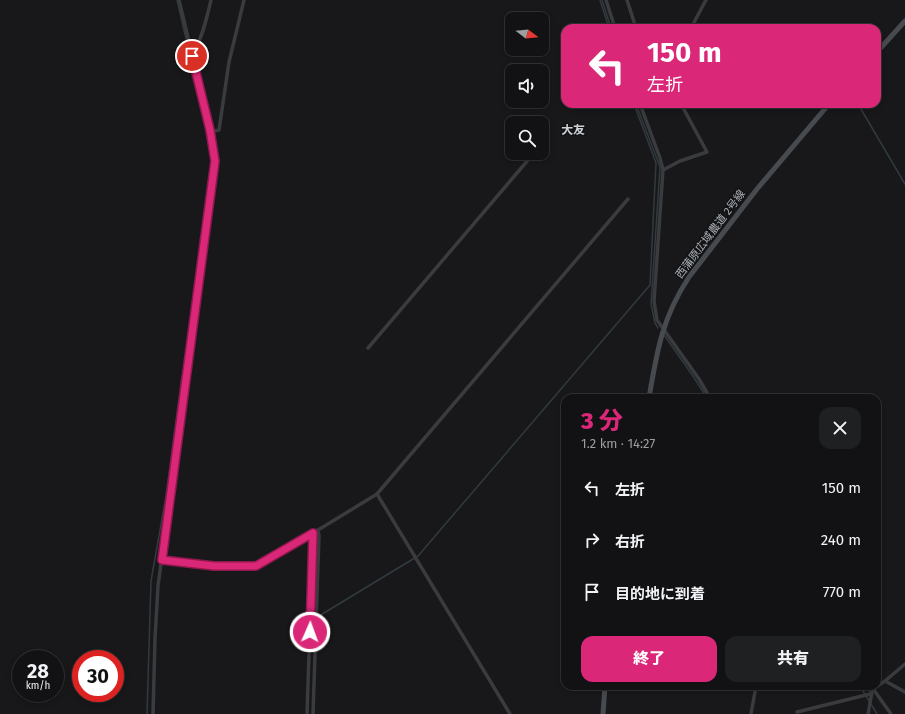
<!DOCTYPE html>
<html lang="ja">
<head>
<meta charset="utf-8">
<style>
  :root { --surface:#121214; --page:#1f2022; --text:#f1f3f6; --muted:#9c9ea0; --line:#313234; --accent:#db2777 }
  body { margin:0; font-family:"Fira Sans","Noto Sans JP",sans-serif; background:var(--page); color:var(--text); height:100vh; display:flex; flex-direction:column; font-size:15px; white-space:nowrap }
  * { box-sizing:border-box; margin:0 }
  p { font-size:13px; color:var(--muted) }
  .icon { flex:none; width:22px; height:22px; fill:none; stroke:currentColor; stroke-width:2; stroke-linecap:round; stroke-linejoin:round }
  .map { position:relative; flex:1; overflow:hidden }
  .sheet { position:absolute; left:561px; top:394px; width:320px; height:296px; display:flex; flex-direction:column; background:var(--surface); border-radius:12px; box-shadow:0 2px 6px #0003,0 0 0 1px var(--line) }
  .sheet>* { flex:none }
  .guide { position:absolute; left:561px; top:24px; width:320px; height:84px; border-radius:12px; box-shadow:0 2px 6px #0003,0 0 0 1px var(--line); background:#db2777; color:#fff; overflow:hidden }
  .needle { width:26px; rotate:106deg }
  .fabs { position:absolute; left:505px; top:12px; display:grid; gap:8px }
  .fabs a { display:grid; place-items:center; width:44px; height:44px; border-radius:8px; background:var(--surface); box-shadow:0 2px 6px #0003,0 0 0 1px var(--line); font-size:20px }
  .speed { position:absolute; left:12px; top:650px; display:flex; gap:8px; font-size:20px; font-weight:700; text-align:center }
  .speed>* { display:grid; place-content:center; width:52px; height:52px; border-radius:50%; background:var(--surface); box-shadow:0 2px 6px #0003,0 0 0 1px var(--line); line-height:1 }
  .speed small { font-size:10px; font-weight:400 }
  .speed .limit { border:6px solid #d22; background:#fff; color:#111 }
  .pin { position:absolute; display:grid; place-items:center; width:34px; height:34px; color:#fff; margin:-17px; border:2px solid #fff; border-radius:50%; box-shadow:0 1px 4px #0007 }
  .me { position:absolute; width:44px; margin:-22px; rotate:2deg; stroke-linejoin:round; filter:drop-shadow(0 0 3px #0008) }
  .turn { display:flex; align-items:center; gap:14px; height:84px; padding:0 20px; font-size:18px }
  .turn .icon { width:52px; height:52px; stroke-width:2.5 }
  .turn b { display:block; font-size:28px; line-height:34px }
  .round { display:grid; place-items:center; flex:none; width:42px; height:42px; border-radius:12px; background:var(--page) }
  .overview { display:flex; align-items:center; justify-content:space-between; height:68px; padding:0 20px }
  h1 { font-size:24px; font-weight:800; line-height:30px; color:var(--accent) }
  .action { display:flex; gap:8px; margin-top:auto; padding:8px 20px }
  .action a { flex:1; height:46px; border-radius:12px; background:var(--accent); color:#fff; font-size:16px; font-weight:800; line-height:46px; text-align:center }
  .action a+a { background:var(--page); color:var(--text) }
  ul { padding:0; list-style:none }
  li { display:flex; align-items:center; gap:12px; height:52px; padding:0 20px }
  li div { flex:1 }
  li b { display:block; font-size:15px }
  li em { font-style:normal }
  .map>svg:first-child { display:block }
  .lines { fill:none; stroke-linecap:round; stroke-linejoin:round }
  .stream { stroke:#313b3f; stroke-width:1.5 }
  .street { stroke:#393b3e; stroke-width:3.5 }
  .secondary { stroke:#474a4e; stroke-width:5 }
  .route-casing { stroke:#8e194d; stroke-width:10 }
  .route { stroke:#db2777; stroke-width:7 }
  .labels { text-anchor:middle; stroke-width:3; stroke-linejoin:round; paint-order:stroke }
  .street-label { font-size:11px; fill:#abb2b9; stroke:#131315 }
  .neighbourhood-label { font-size:12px; font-weight:bold; fill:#ccd0d5; stroke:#131315 }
</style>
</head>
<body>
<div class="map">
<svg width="905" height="714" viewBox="0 0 905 714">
  <rect width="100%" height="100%" fill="#18181a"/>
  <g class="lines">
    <!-- stream -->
    <g class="stream">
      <polyline points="177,0 212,150"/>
      <polyline points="600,0 609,28"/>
      <polyline points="602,0 611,28"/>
      <polyline points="636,104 660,167 651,304 655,323 658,328"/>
      <polyline points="858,104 905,184"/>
      <polyline points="664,335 693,376 707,398"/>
      <polyline points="190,360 192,357 218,162 216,159"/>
      <polyline points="314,619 418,556 650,285 656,163 634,104"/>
      <polyline points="860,686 877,714"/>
      <polyline points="147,714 151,581 166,496 182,376 186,367"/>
    </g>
    <!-- street -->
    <g class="street">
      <polyline points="606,0 615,28"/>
      <polyline points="627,0 636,28"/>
      <polyline points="691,28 706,0"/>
      <path d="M191,52C201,47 208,12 211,0"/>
      <polyline points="640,104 660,158 663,170 654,301 657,320 699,379 710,398"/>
      <polyline points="210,132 219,130 229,62 244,0"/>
      <polyline points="542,144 548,137"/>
      <polyline points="663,170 680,161 707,152 681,104"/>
      <polyline points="368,348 534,153"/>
      <polyline points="377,494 510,714"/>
      <polyline points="162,560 214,566 256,566 323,527 377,494 628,199"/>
      <polyline points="885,681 905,692"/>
      <polyline points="871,686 891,714"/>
      <polyline points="797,712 870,694 873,689 885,681 905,664"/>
      <polyline points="153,714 155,638 158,586 215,161 210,130 179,0"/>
      <polyline points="307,714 313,533"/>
      <polyline points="313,714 319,536 318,530"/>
      <polyline points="751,714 756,686"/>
      <polyline points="868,714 872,692"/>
    </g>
    <!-- secondary -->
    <g class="secondary">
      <polyline points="877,52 905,21"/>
      <path d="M649,398C657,351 662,318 689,277L757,189L829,104"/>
      <polyline points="603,714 605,686"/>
    </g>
  </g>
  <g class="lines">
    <!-- route casing -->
    <g class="route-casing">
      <polyline id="route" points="192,56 210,130 215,161 162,560 214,566 256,566 313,533 310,632"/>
    </g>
    <!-- route -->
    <use href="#route" class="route"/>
  </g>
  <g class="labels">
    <!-- street labels -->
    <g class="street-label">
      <text transform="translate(710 234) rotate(-53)" y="4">西蒲原広域農道 2号線</text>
    </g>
    <!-- neighbourhood labels -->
    <g class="neighbourhood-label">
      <text x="573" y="134">大友</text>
    </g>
  </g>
</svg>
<div class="fabs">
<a><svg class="needle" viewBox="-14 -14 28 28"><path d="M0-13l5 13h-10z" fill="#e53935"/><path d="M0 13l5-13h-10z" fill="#9c9ea0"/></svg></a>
<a><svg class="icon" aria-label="sound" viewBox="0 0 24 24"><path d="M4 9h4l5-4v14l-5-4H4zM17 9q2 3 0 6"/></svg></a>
<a><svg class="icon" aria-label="search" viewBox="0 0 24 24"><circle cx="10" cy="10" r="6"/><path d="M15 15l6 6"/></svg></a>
</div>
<div class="speed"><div>28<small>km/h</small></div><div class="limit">30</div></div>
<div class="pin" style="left:192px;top:56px;background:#d93025"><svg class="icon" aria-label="arrive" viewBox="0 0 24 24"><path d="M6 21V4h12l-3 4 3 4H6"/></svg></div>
<svg class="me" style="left:310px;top:632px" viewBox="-20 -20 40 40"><circle r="17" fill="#db2777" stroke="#fff" stroke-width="3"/><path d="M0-11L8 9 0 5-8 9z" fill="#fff"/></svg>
<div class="guide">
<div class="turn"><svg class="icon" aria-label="left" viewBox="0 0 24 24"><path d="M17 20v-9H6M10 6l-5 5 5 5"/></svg><div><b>150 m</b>左折</div></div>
</div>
<section class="sheet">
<div class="overview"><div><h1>3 分</h1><p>1.2 km · 14:27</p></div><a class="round"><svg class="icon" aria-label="close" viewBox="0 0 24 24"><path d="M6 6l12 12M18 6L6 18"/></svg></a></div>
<ul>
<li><svg class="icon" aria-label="left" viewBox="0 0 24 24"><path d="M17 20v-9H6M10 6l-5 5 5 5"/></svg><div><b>左折</b></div><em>150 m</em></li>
<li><svg class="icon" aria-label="right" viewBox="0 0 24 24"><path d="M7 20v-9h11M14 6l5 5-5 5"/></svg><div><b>右折</b></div><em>240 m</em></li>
<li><svg class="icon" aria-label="arrive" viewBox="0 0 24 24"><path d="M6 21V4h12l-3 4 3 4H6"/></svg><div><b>目的地に到着</b></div><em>770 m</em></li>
</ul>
<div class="action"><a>終了</a><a>共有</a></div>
</section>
</div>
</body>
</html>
